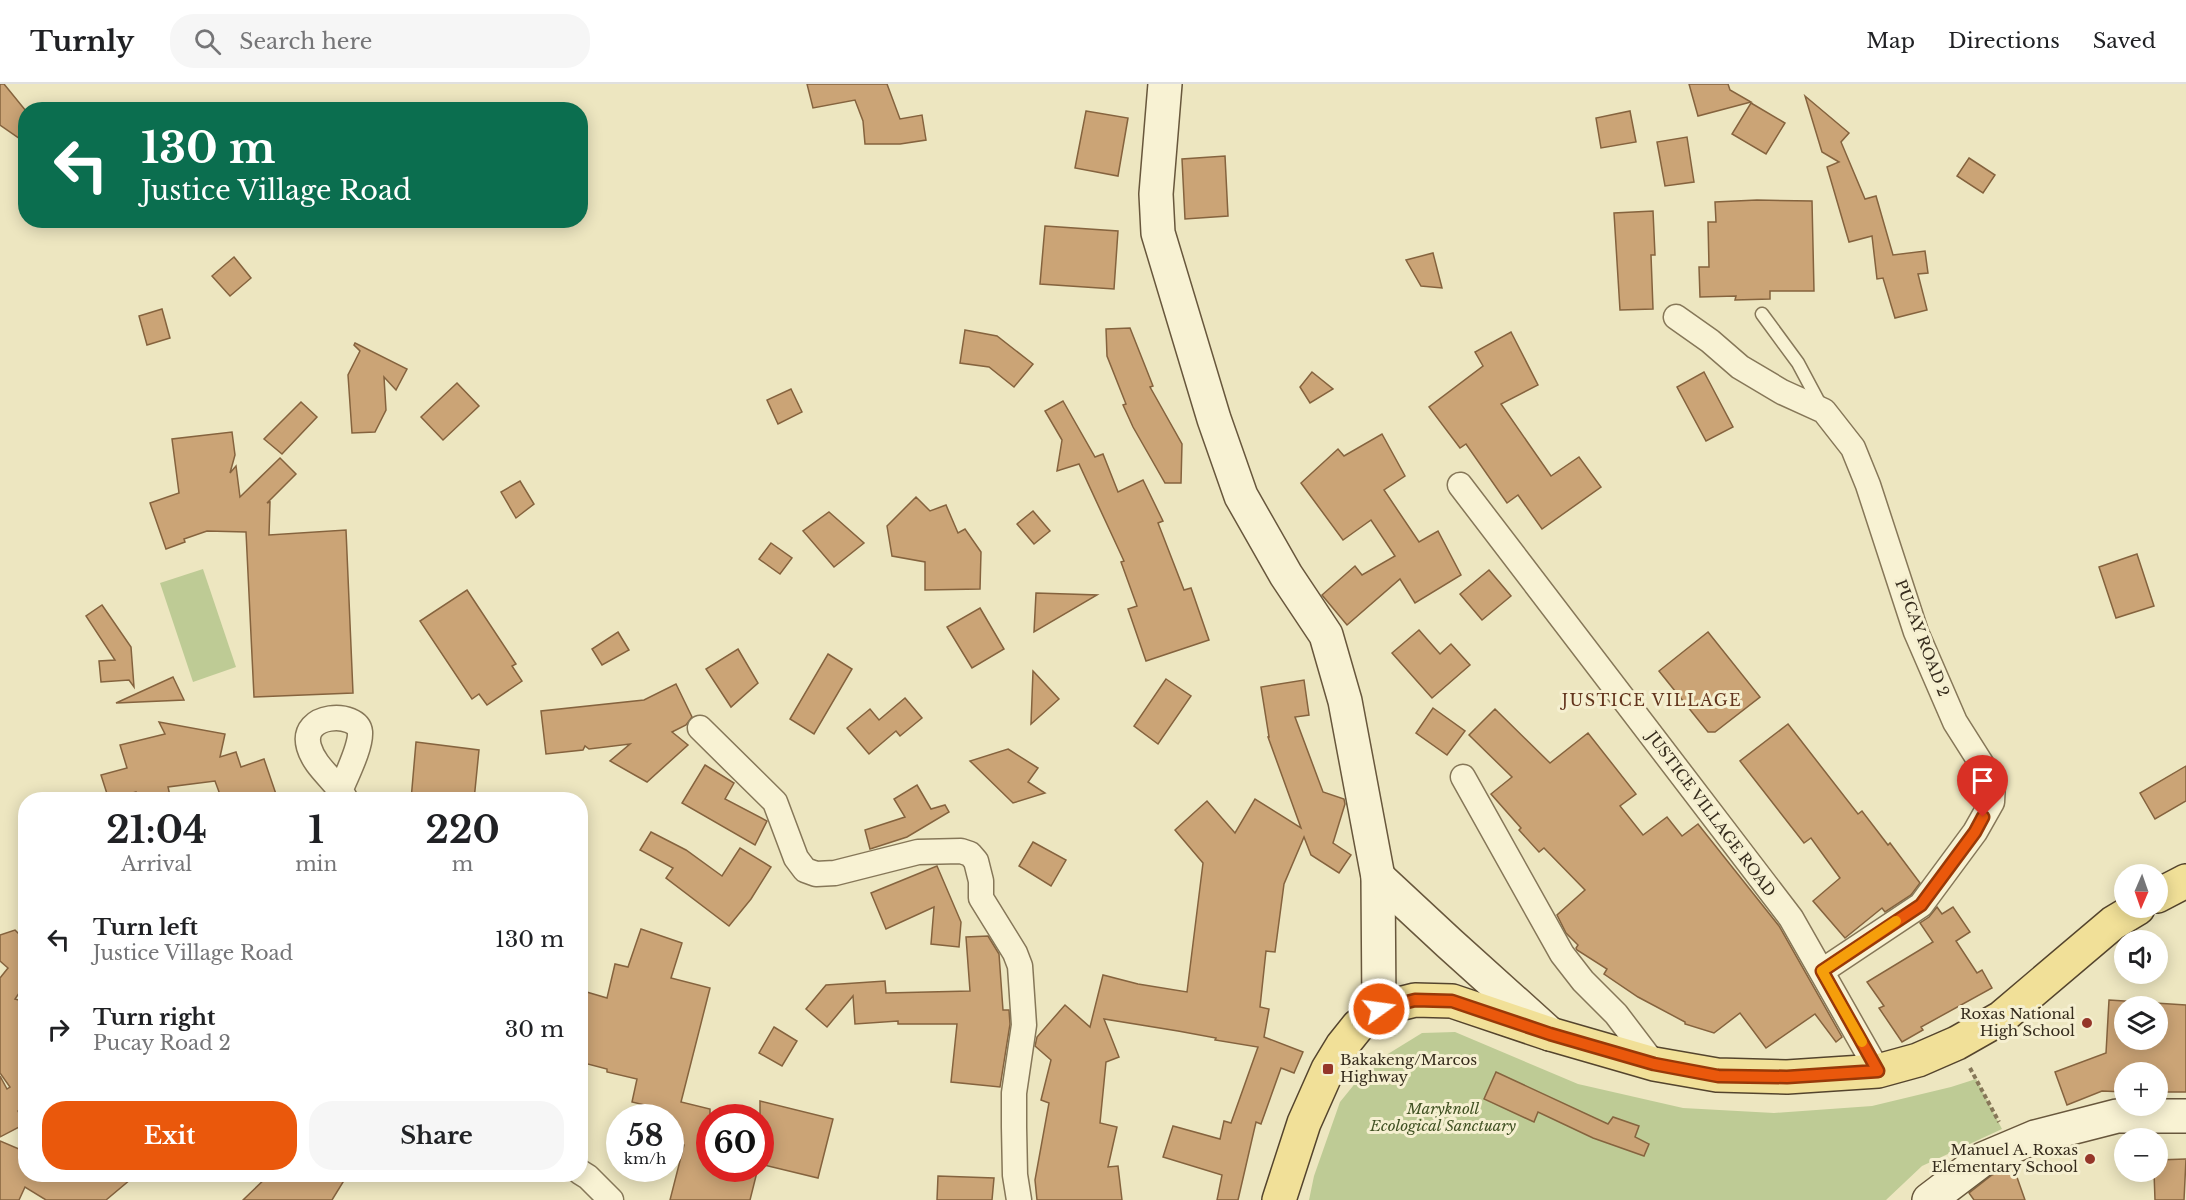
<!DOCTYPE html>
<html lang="en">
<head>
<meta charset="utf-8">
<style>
  :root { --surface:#fff; --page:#f6f6f6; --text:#202124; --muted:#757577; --line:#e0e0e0; --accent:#ea580c }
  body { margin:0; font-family:"Libre Baskerville",serif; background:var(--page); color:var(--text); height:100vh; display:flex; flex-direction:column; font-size:22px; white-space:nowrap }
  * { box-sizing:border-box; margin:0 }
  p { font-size:20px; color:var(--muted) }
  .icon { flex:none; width:33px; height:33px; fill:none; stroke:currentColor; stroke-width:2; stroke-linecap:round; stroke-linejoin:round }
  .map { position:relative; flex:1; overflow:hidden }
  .sheet { position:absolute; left:18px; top:708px; width:570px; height:390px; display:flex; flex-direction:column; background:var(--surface); border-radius:24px; box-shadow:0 3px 15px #0003 }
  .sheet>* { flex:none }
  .banner { position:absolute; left:18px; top:18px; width:570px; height:126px; border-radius:24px; box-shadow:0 3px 15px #0003; background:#0b6e4f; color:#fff; overflow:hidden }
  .needle { width:39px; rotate:182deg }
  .fabs { position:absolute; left:2114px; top:780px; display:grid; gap:12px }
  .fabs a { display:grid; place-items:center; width:54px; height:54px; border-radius:50%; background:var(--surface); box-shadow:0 3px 15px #0003; font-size:30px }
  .speed { position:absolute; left:606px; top:1020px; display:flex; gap:12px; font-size:30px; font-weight:700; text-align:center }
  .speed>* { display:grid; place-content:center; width:78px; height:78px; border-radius:50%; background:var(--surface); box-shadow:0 3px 15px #0003; line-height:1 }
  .speed small { font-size:15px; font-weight:400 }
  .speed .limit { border:9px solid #d22; background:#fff; color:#111 }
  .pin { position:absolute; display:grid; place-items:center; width:51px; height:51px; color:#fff; margin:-62px -26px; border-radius:50% 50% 50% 0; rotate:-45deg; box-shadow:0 0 6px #0007 }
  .pin .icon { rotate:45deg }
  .me { position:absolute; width:66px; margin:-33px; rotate:76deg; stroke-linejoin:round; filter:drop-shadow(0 0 4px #0008) }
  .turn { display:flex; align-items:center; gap:21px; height:126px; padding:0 24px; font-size:27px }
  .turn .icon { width:78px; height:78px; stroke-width:2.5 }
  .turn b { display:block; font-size:42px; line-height:51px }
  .eta { display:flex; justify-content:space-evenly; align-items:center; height:102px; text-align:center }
  .eta b { font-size:36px; font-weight:800; line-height:42px }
  .primary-button { display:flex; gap:12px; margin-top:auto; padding:12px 24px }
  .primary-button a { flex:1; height:69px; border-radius:24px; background:var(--accent); color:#fff; font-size:24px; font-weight:800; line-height:69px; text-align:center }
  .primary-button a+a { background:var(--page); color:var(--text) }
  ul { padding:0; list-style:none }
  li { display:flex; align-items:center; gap:18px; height:90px; padding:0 24px }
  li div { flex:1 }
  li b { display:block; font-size:22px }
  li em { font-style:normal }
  header { display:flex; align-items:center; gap:36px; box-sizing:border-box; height:84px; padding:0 30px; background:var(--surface); border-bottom:2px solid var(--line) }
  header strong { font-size:28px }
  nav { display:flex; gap:33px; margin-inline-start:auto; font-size:21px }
  .search { width:420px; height:54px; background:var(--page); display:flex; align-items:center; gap:15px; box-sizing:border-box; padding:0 21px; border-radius:24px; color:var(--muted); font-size:22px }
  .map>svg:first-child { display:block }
  .green { fill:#becb95 }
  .building { fill:#cba476; stroke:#85633e; stroke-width:1.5; fill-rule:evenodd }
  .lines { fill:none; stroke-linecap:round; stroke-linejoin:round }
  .lane-casing { stroke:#867758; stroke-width:15 }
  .street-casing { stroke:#867758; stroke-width:27 }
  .secondary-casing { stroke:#68573c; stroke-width:36 }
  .primary-casing { stroke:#54442d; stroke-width:36 }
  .path { stroke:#867758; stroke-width:4; stroke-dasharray:4.5 3; stroke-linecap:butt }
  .lane { stroke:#f8f2d3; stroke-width:12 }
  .street { stroke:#f8f2d3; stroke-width:24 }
  .secondary { stroke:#f8f2d3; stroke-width:33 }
  .primary { stroke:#f1e098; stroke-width:33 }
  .route-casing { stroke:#983908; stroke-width:15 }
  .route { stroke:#ea580c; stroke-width:10 }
  .slow { stroke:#f59e0b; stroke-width:10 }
  .poi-dot { fill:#953629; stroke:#f5efd0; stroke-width:2 }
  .labels { text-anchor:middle; stroke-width:6; stroke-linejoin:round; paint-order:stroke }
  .street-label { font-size:15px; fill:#362c1d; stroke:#f5efd0 }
  .poi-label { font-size:15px; fill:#362c1d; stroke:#f5efd0; text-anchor:end }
  .park-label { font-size:15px; font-style:italic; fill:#415223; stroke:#f5efd0 }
  .neighbourhood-label { font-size:16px; letter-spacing:1.5px; fill:#62341c; stroke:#f5efd0 }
</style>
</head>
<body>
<header>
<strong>Turnly</strong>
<div class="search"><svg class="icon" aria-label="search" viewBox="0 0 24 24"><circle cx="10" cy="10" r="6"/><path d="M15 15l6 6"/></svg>Search here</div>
<nav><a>Map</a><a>Directions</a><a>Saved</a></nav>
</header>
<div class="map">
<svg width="2186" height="1116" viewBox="0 0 2186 1116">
  <rect width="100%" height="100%" fill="#ede6c0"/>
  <!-- green -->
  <g class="green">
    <polygon points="203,485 236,583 193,598 160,499"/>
    <polygon points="1455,948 1578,1000 1683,1024 1774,1029 1872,1022 1951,1003 1976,995 2002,1045 1922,1082 1886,1116 1309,1116 1314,1092 1340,1018 1370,981 1422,949"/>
  </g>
  <!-- building -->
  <g class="building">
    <polygon points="0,0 4,0 26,27 26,59 0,41"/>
    <polygon points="807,0 887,0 900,35 922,31 926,56 900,60 865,60 863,37 855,16 813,24"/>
    <polygon points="1689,0 1728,0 1730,6 1751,18 1698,32"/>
    <polygon points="1805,12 1849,49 1841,58 1865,115 1876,112 1893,171 1925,167 1928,189 1918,190 1927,226 1895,234 1883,194 1877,195 1872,152 1849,158 1827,83 1839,78 1822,68"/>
    <polygon points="1751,19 1785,39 1766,70 1732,50"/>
    <polygon points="1086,27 1128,34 1118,92 1075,84"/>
    <polygon points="1630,27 1636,58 1601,64 1596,34"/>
    <polygon points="1687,53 1694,98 1665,102 1657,58"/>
    <polygon points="1225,72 1228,132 1185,135 1182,75"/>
    <polygon points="1969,74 1995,91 1983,109 1957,92"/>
    <polygon points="1757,116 1812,117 1814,207 1770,207 1770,215 1735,216 1736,212 1700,213 1699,183 1709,183 1708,138 1716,138 1715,118"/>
    <polygon points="1653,127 1655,171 1651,171 1653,225 1620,226 1614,129"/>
    <polygon points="1045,142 1118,147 1114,205 1040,200"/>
    <polygon points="1433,169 1442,204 1421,202 1406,176"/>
    <polygon points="234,173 251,194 230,212 212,192"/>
    <polygon points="162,225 170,254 147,261 139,232"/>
    <polygon points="1130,244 1153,302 1150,303 1182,360 1181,399 1165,399 1133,343 1123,321 1126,320 1107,272 1106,245"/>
    <polygon points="965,246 997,252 1033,280 1014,303 989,283 960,279"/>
    <polygon points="1511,248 1538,301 1501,320 1551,392 1579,373 1601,403 1542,445 1518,411 1507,419 1466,360 1460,364 1429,323 1483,282 1475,268"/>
    <polygon points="355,259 407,285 396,306 384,293 386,326 375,348 352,349 348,291 360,267 354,261"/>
    <polygon points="1312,288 1333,305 1310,319 1300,303"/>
    <polygon points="1704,288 1733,343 1706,357 1677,303"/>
    <polygon points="457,299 479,322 443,356 421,333"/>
    <polygon points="791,305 802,328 778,340 767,316"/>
    <polygon points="1063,317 1095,373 1103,370 1118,408 1143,396 1163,437 1158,439 1184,506 1191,504 1209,556 1146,577 1128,525 1137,522 1121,478 1124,477 1079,380 1057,387 1062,356 1045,327"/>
    <polygon points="301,318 317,333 282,370 264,355"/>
    <polygon points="232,348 235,371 230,389 236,382 240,413 280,374 296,390 267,419 270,418 269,451 346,446 353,609 254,613 246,448 207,447 184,455 185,458 166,465 150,419 179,409 172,355"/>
    <polygon points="1382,350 1405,392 1384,406 1419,458 1438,447 1461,491 1415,519 1400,495 1347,541 1322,511 1355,482 1362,491 1395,472 1371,436 1343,456 1301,399 1338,365 1344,372"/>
    <polygon points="520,397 534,420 516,434 501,408"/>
    <polygon points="916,413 930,427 946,421 958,449 965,445 981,468 980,505 925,506 925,478 892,472 887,442"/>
    <polygon points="1033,427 1050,447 1034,460 1017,440"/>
    <polygon points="829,428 864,459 834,483 803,447"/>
    <polygon points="771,459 792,474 780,490 759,475"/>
    <polygon points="2137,470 2154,522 2116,534 2099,483"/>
    <polygon points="1489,486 1511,512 1482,536 1460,510"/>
    <polygon points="467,506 516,580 512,582 522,597 487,621 479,610 472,615 420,537"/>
    <polygon points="1036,509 1097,511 1034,548"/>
    <polygon points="102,521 131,563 134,603 129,596 101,598 99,577 115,576 86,532"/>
    <polygon points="980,524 1004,565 972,584 947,543"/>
    <polygon points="1419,546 1440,570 1451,560 1470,581 1432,614 1392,569"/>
    <polygon points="618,548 629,566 602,581 592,565"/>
    <polygon points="1708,548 1760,613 1715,648 1708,648 1659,587"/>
    <polygon points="738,565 758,599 731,623 706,585"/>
    <polygon points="828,570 852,585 814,650 790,635"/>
    <polygon points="1033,587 1059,615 1031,640"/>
    <polygon points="173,593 184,616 116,619"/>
    <polygon points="1166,595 1191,612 1158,660 1134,642"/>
    <polygon points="1304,596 1309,631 1295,633 1323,708 1344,715 1345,720 1333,759 1351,771 1339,789 1311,771 1304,753 1284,800 1275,868 1266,867 1260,923 1269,925 1264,953 1303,968 1294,989 1281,984 1261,1040 1256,1038 1238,1116 1217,1116 1222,1091 1163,1073 1173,1042 1220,1055 1224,1037 1231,1039 1258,963 1215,956 1216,954 1178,947 1104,935 1119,973 1106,978 1100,1039 1117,1043 1108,1083 1118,1082 1122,1116 1037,1116 1035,1096 1049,1019 1041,1016 1051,976 1035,962 1037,953 1065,921 1090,943 1103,891 1138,900 1187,908 1203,779 1175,746 1207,717 1235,749 1255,715 1301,744 1268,653 1269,653 1261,603"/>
    <polygon points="676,600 692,633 686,641 672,648 688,661 647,698 610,677 630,660 589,665 585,662 583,666 546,670 541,627 644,616"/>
    <polygon points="905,614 922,634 900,652 896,647 869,670 847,644 870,625 879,636"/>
    <polygon points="1433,624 1465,647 1447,671 1416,649"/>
    <polygon points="1495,625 1550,679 1588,649 1636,710 1620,722 1643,751 1667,733 1682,752 1698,740 1779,842 1842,953 1836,958 1815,930 1766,964 1740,929 1714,949 1685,940 1685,938 1638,913 1604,890 1607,885 1577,866 1576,864 1578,861 1566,849 1557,831 1585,806 1544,764 1539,768 1519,746 1521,744 1491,710 1512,693 1469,651"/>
    <polygon points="159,638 225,650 220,673 236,668 241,683 264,675 278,716 222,716 215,697 168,703 171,716 138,716 136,708 109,716 101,691 127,684 120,661 165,650"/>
    <polygon points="1788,640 1858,730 1862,727 1888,761 1890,759 1920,799 1911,811 1885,828 1882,824 1845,854 1813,817 1840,794 1811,754 1804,759 1740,677"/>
    <polygon points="416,658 479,666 474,716 411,716"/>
    <polygon points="1008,665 1038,684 1028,698 1045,709 1013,719 970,677"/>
    <polygon points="705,681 734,699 725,715 767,737 755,761 682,719"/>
    <polygon points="2186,682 2186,717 2155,735 2140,709"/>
    <polygon points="917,701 931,725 945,721 949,728 907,753 870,765 865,746 905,733 894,715"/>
    <polygon points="651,748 686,766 722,792 740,764 771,783 751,815 729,842 666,794 673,784 640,766"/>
    <polygon points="1033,758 1066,776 1051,802 1019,782"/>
    <polygon points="937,782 961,838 959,863 931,860 934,823 886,845 871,809"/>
    <polygon points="1937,823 1942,830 1953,823 1970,848 1956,857 1977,889 1982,886 1992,904 1921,943 1923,946 1902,958 1879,924 1884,922 1867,898 1933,858 1920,839 1929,833"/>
    <polygon points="641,845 682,859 671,894 710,904 681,1018 710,1025 710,1084 758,1084 750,1116 670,1116 684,1061 670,1058 670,1034 651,1034 653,1023 632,1018 637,995 607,988 607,985 580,978 580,906 607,914 615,880 628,883"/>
    <polygon points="15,846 26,857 26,899 15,915 26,918 26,1023 18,1027 25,1040 0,1053 0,992 7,1005 10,1003 0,989 0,894 8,884 0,877 0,851"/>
    <polygon points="988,852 999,870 1003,926 1009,926 1010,940 1000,1003 951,998 957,940 898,940 898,937 855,940 853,912 827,943 806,925 826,901 885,897 886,909 970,907 966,853"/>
    <path d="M2109,916L2186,921V1008H2157V988H2124V1008L2102,1007L2067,1021L2055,988L2106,969ZM2124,922H2157V956H2124Z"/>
    <polygon points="774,943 797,957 782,982 759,969"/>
    <polygon points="1496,988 1608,1040 1613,1033 1639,1042 1635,1053 1649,1060 1644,1072 1593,1054 1538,1028 1534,1038 1484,1015"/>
    <polygon points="760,1017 833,1035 818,1094 760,1080"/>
    <polygon points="0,1057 26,1068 26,1090 137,1090 106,1116 46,1116 25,1103 19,1116 0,1116"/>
    <polygon points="2186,1075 2184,1116 2155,1116 2154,1088 2157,1088 2157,1076"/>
    <polygon points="2013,1082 2025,1116 1974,1116 1969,1109 1992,1091"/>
    <polygon points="270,1090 348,1090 332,1116 243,1116"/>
    <polygon points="938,1092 994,1094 992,1116 937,1116"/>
  </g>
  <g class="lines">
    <!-- lane casing -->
    <g class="lane-casing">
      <polyline id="lane" points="1762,230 1798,279 1822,324"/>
    </g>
    <!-- street casing -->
    <g class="street-casing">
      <g id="street">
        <polyline points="1676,233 1710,257 1740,283 1782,308 1824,327 1853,364 1868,401 1916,548 1955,638 1993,698 1992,718 1975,748 1921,821 1822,887"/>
        <polyline points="1460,401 1791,834 1878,987"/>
        <polyline points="700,644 775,718 796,774 805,786 816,790 835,789 918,768 961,767 970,770 976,777 981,797 981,814 1015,869 1020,882 1024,941 1014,1009 1014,1043 1015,1091 1019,1116"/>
        <polyline points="1463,693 1562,870 1583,897 1616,930 1654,980"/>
        <path d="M341,705C347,690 361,663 360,648C358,627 299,628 309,663C315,684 337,697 346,716"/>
        <polyline points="580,1088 588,1093 611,1116"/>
      </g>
    </g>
    <!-- secondary casing -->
    <g class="secondary-casing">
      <g id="secondary">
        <polyline points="1165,0 1156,110 1158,149 1214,335 1241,412 1286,491 1326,551 1345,617 1378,793 1379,925"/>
        <polyline points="1378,793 1449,859 1550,950"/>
        <polyline points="1929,1116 1983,1075 2035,1053 2117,1032 2186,1032"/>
      </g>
    </g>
    <!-- primary casing -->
    <g class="primary-casing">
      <g id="primary">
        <polyline points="2157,812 2186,797"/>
        <polyline points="1279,1116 1304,1039 1328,985 1342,962 1358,942 1379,925 1415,916 1452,917 1550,950 1654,980 1717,991 1787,993 1878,987 1918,976 1957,959 2001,934 2113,839 2138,824"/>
      </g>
    </g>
    <!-- path -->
    <polyline class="path" points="1970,984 1999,1038"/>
    <!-- lane -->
    <use href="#lane" class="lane"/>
    <!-- street -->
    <use href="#street" class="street"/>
    <!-- secondary -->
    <use href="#secondary" class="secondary"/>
    <!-- primary -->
    <use href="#primary" class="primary"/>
  </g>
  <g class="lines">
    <!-- route casing -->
    <g class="route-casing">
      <polyline id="route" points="1379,925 1415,916 1452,917 1550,950 1654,980 1718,992 1787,993 1878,987 1822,887 1921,821 1975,748 1983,733"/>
    </g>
    <!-- route -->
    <use href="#route" class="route"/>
    <!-- slow -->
    <polyline class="slow" points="1862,958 1822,887 1896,837"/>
  </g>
  <!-- markers -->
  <g class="poi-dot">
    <circle cx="2087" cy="939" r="6"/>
    <rect x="1322" y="979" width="12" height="12" rx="3"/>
    <circle cx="2090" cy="1075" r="6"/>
  </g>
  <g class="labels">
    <!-- street labels -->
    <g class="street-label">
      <text transform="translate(1922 554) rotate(69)" y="5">PUCAY ROAD 2</text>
      <text transform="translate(1711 730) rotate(53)" y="5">JUSTICE VILLAGE ROAD</text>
    </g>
    <!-- poi labels -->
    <g class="poi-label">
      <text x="2075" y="935">Roxas National<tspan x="2075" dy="17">High School</tspan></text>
      <text x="1340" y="981" text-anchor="start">Bakakeng/Marcos<tspan x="1340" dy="17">Highway</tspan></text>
      <text x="2078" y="1071">Manuel A. Roxas<tspan x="2078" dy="17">Elementary School</tspan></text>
    </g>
    <!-- park labels -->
    <g class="park-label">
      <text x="1443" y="1030">Maryknoll<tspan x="1443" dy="17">Ecological Sanctuary</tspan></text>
    </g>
    <!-- neighbourhood labels -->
    <g class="neighbourhood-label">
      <text x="1652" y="622">JUSTICE VILLAGE</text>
    </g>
  </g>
</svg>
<div class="fabs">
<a><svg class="needle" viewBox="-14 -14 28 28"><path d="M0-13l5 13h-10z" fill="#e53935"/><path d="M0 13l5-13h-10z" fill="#757577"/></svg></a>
<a><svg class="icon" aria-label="sound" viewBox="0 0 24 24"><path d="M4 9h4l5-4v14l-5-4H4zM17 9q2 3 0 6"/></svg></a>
<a><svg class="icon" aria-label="layers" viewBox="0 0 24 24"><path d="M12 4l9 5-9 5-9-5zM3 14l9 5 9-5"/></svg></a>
<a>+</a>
<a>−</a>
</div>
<div class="speed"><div>58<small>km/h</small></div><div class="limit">60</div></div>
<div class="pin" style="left:1983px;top:733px;background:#d93025"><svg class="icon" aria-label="arrive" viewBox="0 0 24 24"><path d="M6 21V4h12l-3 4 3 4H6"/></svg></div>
<svg class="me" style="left:1379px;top:925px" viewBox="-20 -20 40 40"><circle r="17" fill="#ea580c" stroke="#fff" stroke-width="3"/><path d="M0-11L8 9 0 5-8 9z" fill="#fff"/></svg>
<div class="banner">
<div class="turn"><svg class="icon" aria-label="left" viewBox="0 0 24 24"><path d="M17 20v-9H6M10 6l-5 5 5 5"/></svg><div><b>130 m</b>Justice Village Road</div></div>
</div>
<section class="sheet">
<div class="eta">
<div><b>21:04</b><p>Arrival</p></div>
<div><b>1</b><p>min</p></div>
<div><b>220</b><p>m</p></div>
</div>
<ul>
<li><svg class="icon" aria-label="left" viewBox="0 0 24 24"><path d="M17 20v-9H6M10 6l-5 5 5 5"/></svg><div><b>Turn left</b><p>Justice Village Road</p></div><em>130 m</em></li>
<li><svg class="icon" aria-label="right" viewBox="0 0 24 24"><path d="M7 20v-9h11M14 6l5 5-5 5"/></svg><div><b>Turn right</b><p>Pucay Road 2</p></div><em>30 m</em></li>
</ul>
<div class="primary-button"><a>Exit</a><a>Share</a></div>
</section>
</div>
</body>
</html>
